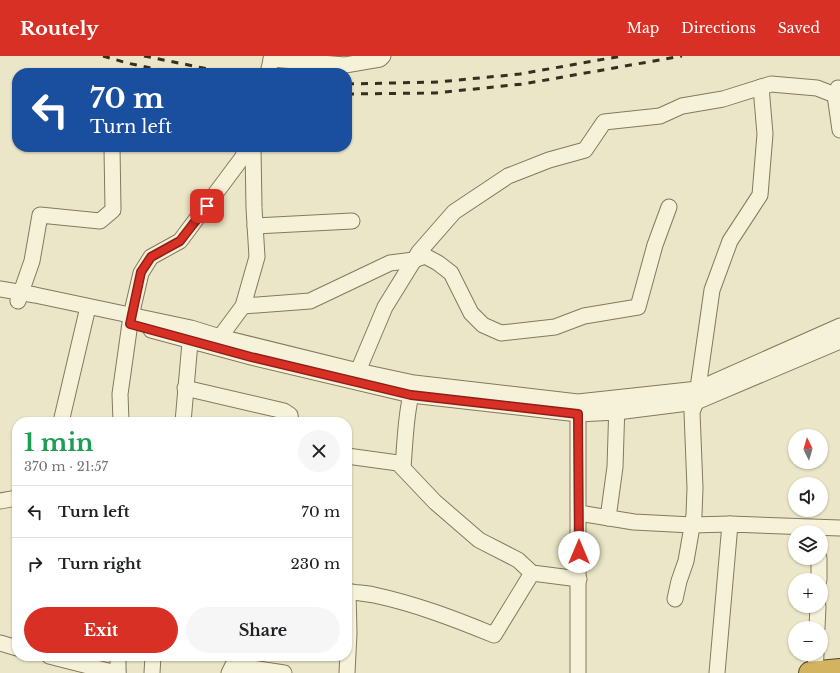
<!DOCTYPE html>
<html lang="en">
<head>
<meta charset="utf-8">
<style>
  :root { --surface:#fff; --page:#f6f6f6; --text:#202124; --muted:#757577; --line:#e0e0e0; --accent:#d93025 }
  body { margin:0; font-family:"Libre Baskerville",serif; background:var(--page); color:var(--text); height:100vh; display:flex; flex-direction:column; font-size:15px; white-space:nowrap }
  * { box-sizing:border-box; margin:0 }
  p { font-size:13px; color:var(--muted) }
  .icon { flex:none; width:22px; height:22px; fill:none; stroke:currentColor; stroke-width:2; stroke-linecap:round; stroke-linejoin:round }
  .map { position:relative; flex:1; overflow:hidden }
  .details { position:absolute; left:12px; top:361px; width:340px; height:244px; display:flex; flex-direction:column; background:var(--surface); border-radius:16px; box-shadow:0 1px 3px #0004 }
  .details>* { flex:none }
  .hud { position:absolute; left:12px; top:12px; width:340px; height:84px; border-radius:16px; box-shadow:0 1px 3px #0004; background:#1a4fa0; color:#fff; overflow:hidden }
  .needle { width:26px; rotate:355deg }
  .tools { position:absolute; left:788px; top:373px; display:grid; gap:8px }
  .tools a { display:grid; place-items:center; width:40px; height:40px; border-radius:50%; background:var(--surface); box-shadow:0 1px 3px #0004; font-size:20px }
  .pin { position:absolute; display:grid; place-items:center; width:34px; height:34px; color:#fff; margin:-17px; border-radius:8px; box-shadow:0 2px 6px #0006 }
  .me { position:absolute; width:44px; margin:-22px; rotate:0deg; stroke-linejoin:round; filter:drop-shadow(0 0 3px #0008) }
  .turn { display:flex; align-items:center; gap:14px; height:84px; padding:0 12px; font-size:18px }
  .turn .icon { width:52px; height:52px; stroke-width:2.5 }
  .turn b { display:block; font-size:28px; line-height:34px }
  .round { display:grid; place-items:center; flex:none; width:42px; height:42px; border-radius:21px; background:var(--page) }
  .summary { display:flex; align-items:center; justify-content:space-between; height:68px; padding:0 12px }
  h1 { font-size:24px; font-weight:700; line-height:30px; color:#1e9e55 }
  .button { display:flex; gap:8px; margin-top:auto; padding:8px 12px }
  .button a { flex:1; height:46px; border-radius:24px; background:var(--accent); color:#fff; font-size:16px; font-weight:700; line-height:46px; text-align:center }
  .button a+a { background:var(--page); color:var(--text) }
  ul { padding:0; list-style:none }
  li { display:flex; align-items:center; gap:12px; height:52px; padding:0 12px; border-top:1px solid var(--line) }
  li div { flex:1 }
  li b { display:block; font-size:15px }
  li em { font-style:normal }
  header { display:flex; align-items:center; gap:24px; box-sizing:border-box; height:56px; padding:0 20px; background:var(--accent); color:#fff }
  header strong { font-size:19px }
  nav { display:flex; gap:22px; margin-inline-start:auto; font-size:14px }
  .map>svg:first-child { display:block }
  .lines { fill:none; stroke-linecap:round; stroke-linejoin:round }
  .minor-casing { stroke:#84795e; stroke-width:17 }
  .highway-casing { stroke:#534731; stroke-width:24 }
  .minor { stroke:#f6f2d9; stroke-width:15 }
  .highway { stroke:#d2b35f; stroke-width:22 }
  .rail { stroke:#362e20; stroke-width:3; stroke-dasharray:7 7; stroke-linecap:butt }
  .route-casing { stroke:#8d1f18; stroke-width:10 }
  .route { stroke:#d93025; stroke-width:7 }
</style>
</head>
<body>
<header>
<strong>Routely</strong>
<nav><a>Map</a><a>Directions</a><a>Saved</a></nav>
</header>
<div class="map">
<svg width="840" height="617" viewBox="0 0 840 617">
  <rect width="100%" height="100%" fill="#eae6c7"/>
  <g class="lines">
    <!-- minor casing -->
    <g class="minor-casing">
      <g id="minor">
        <polyline points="271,3 345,9 380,3 383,0"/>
        <polyline points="268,17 272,0"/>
        <polyline points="838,32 835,39 840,74"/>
        <polyline points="255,170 352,165"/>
        <polyline points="0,233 35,239 191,272 220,281 358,315 414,327 578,346 698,333 840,270"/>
        <polyline points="18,245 32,205 40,159 100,165 113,154 112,91"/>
        <polyline points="243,250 310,245 390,207 414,204 425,200 438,207 451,217 471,257 483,269 501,277 555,271 584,260 638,251 655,189 669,151"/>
        <polyline points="151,274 251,301 411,339 578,358 617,356 696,346 840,285"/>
        <polyline points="217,290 220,281 243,250 257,201 254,152 253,91"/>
        <polyline points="358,315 385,251 419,196 454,156 508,120 549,104 585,94 604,66 660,60 682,50 723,43 771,28 817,32 835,39 840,42"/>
        <polyline points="185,332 284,355 290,359 291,366"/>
        <polyline points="61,366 88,251"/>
        <polyline points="121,366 120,338 131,260 141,217 151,201 180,185 242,102 247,91"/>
        <polyline points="183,366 191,275"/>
        <polyline points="347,400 398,407 435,446 479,484 518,504 532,517 579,523"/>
        <path d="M403,412C405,385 406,356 413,330"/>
        <polyline points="0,445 17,442"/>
        <polyline points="579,457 634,466 692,469 730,468"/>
        <polyline points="608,462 615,411 617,347"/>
        <polyline points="819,524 819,502"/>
        <path d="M347,535C356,537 365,537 374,539C416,548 455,563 494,579L532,517"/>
        <polyline points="675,543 679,525 686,505 694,459 695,432 692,356 696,346 712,234 730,185 760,139 765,78 761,31"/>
        <polyline points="817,572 818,550"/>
        <polyline points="0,587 17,592"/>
        <polyline points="49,600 108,615 118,616"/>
        <polyline points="118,600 118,617"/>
        <polyline points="815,616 816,598"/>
        <polyline points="152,617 153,600"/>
        <polyline points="229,617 233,609 284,617"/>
        <polyline points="347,617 349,577 348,535"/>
        <polyline points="578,617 578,348"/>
        <polyline points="717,617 730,468 840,472"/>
      </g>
    </g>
    <!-- highway casing -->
    <g class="highway-casing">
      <polyline id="highway" points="810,617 840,614"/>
    </g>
    <!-- minor -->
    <use href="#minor" class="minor"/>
    <!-- highway -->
    <use href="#highway" class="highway"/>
    <!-- rail -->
    <g class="rail">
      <polyline points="103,0 127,7 175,17"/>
      <polyline points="144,0 228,17"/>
      <polyline points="347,28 438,26 520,18 622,0"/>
      <polyline points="347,38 435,37 523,28 682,0"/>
    </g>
  </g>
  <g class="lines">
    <!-- route casing -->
    <g class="route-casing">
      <polyline id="route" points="207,150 180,185 151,201 141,216 130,268 251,301 411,339 578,358 579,496"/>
    </g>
    <!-- route -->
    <use href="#route" class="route"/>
  </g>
</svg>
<div class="tools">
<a><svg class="needle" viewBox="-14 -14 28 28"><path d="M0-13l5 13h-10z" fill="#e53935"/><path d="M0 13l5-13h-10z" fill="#757577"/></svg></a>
<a><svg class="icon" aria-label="sound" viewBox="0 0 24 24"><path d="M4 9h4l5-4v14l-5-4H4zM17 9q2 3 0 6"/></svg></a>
<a><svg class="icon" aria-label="layers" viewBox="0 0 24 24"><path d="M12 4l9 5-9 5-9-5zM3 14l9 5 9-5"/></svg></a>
<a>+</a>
<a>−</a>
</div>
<div class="pin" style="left:207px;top:150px;background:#d93025"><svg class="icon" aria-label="arrive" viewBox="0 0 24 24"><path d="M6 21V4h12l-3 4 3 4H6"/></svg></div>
<svg class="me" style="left:579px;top:496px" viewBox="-20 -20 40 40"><circle r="19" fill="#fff"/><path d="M0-13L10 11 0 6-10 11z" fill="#d93025"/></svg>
<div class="hud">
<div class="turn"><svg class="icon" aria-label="left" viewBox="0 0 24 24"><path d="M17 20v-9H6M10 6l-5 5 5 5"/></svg><div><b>70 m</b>Turn left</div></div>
</div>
<section class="details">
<div class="summary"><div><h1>1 min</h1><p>370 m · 21:57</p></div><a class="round"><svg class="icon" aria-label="close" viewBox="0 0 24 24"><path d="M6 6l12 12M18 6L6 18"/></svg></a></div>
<ul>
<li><svg class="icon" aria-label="left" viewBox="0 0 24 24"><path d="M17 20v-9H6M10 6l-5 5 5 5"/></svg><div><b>Turn left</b></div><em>70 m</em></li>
<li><svg class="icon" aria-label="right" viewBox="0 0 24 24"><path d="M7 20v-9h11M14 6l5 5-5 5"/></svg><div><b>Turn right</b></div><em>230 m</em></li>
</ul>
<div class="button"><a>Exit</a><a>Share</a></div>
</section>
</div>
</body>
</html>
